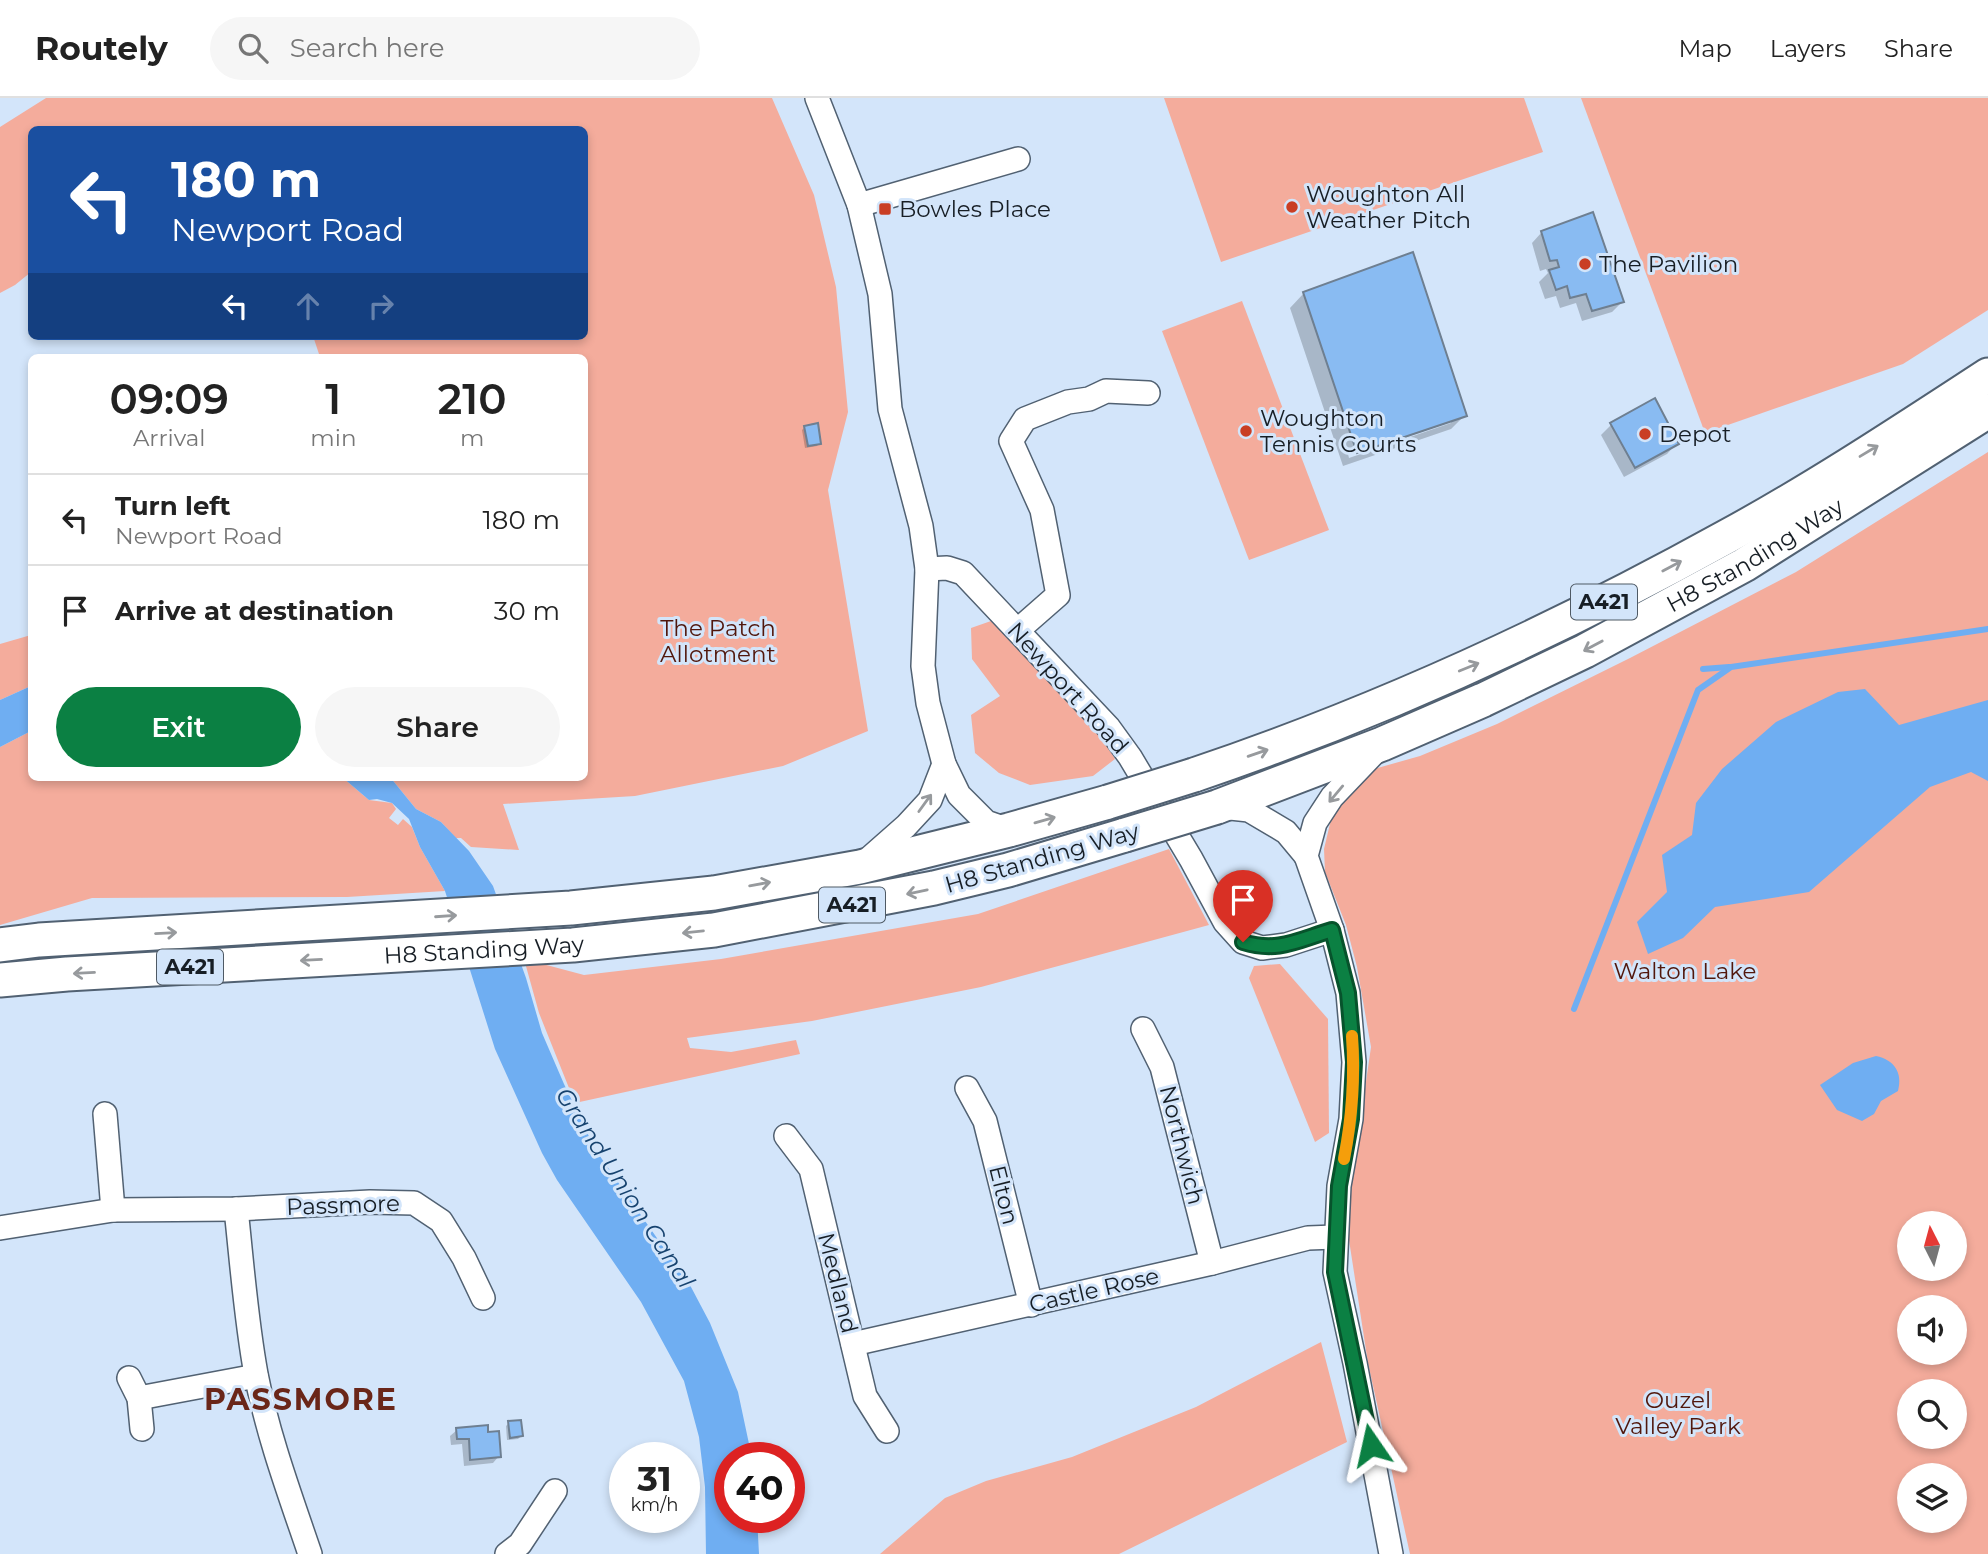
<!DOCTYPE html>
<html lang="en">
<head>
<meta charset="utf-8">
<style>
  :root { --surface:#fff; --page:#f6f6f6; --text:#222; --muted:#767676; --line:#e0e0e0; --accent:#0b8043 }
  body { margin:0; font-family:Montserrat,sans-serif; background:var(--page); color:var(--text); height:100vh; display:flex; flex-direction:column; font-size:26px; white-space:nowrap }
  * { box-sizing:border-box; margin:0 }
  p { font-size:23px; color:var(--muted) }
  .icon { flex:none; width:38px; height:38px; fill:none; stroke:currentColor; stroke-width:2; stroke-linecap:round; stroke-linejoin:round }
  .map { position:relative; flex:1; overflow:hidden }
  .drawer { position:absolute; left:28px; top:256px; width:560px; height:427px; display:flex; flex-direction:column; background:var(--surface); border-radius:10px; box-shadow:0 4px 10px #0003 }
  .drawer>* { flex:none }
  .top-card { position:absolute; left:28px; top:28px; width:560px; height:214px; border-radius:10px; box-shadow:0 4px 10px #0003; background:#1a4fa0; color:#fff; overflow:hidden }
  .needle { width:46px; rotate:354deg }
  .fabs { position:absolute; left:1897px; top:1113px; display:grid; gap:14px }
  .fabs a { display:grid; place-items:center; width:70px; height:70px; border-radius:50%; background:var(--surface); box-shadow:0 4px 10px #0003; font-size:35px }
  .speed { position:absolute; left:609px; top:1344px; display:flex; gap:14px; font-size:35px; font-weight:700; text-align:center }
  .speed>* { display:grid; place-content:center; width:91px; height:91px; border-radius:50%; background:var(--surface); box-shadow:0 4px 10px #0003; line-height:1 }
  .speed small { font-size:18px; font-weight:400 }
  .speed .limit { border:10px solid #d22; background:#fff; color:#111 }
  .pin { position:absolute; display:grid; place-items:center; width:60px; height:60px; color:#fff; margin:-72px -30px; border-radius:50% 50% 50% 0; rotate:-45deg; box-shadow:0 0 7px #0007 }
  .pin .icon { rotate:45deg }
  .me { position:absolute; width:77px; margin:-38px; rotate:349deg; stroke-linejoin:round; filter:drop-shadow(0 0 5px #0008) }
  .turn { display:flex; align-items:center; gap:24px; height:147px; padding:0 28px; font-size:32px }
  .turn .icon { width:91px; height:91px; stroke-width:2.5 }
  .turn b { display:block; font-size:49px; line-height:60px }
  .lanes { display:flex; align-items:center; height:66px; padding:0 28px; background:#0003; justify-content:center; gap:35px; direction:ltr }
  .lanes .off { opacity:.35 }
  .eta { display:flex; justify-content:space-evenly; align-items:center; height:119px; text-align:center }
  .eta b { font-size:42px; font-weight:600; line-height:49px }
  .action { display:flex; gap:14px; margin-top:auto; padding:14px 28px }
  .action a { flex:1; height:80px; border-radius:42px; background:var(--accent); color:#fff; font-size:28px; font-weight:600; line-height:80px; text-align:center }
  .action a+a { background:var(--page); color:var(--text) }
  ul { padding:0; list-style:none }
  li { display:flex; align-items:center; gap:21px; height:91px; padding:0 28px; border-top:2px solid var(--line) }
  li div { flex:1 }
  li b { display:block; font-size:26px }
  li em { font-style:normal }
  header { display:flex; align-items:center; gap:42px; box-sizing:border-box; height:98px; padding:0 35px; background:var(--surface); border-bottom:2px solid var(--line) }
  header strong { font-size:33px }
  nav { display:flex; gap:38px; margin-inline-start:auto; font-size:24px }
  .search { width:490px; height:63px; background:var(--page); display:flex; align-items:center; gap:18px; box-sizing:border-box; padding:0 24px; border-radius:38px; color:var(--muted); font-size:26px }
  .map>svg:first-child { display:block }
  .green { fill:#f4ac9c; fill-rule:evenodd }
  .water { fill:#6faef2 }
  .shadow { fill:#0003; fill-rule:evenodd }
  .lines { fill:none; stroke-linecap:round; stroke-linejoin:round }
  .stream { stroke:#6faef2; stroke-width:6 }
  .building { fill:#89bbf2; stroke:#6e7f91; stroke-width:2 }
  .minor-casing { stroke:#516172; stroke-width:26 }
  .highway-casing { stroke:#516172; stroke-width:37 }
  .minor { stroke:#fff; stroke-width:23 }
  .highway { stroke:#fff; stroke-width:33 }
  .highway-bridge-casing { stroke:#516172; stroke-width:37; stroke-linecap:butt }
  .highway-bridge { stroke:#fff; stroke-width:33 }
  .oneway { stroke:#979a9d }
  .route-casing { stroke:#07532c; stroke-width:18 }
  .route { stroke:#0b8043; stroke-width:12 }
  .slow { stroke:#f59e0b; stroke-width:12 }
  .poi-dot { fill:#c93e24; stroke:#d3e5fa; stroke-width:2.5 }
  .labels { text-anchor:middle; stroke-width:6; stroke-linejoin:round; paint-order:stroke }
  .shield { fill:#d3e5fa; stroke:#4f5a65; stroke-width:2 }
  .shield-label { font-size:21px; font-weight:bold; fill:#171e25 }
  .poi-label { font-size:23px; fill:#171e25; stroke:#d3e5fa; text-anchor:start }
  .street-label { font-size:23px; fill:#171e25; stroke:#d3e5fa }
  .park-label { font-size:23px; fill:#51170c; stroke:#d3e5fa }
  .water-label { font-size:24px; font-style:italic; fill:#17436f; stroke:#d3e5fa }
  .district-label { font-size:30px; font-weight:bold; letter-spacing:2px; fill:#6a2619; stroke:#d3e5fa }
</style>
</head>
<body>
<header>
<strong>Routely</strong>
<div class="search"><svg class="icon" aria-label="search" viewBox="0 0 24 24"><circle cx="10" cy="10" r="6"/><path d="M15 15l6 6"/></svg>Search here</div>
<nav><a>Map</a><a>Layers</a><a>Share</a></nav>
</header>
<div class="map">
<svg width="1988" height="1456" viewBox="0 0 1988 1456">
  <rect width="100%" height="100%" fill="#d3e5fa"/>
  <!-- green -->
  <g class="green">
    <polygon points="46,0 772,0 814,97 836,189 848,314 828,392 868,633 783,668 635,698 503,706 519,752 471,749 461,740 456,740 441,724 416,711 390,679 584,679 584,259 320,259 313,238 584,238 584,32 32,32 31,174 15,187 0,195 0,29"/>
    <polygon points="1164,0 1524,0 1543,54 1221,164"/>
    <polygon points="1581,0 1988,0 1988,212 1903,266 1705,335"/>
    <polygon points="1242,203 1329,432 1249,462 1162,233"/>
    <path d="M1988,354V1456H1410L1368,1265L1349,1142V1102L1371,949L1357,869L1346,827L1325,774L1324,751L1333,713L1374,671L1420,658L1497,626L1630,560L1796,474ZM1909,1125H1955V1171H1909ZM1909,1209H1955V1255H1909ZM1909,1293H1955V1339H1909ZM1909,1377H1955V1423H1909Z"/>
    <polygon points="991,523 1099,632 1115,661 1093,678 1030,687 999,675 975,655 971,617 1000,598 972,561 971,530"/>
    <polygon points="31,537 31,588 0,602 0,546"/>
    <polygon points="31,633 32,679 342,679 369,702 392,705 396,711 389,720 398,727 403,721 412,729 420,749 445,793 347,799 92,800 0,827 0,649"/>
    <polygon points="1169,751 1209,827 981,889 812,923 687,940 690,950 731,954 796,942 800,956 575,1005 539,915 524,861 584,877 721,861 978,816"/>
    <polygon points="1280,866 1328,921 1329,1035 1315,1044 1249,880 1254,868"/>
    <polygon points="1321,1244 1347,1344 1119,1456 880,1456 945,1400 986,1383 1072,1359 1196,1309"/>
  </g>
  <!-- water -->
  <g class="water">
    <polygon points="31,588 31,633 0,649 0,602"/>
    <polygon points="1865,591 1899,627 1988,602 1988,683 1971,674 1930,689 1809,794 1715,809 1683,840 1648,856 1637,824 1667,794 1662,757 1692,737 1696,705 1722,671 1776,624 1838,594"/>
    <polygon points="342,679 390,679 416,711 441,724 469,753 493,788 526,880 542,935 564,986 595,1051 691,1189 710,1225 738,1294 752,1360 730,1360 730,1419 757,1419 759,1456 706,1456 705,1389 699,1339 684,1283 641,1204 557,1082 542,1055 495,951 445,793 420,749 409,721 392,705 377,701 369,702"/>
    <path d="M1876,958C1894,962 1903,974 1898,993L1881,1003L1874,1016L1862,1023L1837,1012L1820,987L1853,965Z"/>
  </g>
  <!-- shadow -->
  <g class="shadow">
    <polygon points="1542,134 1622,204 1612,214 1582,223 1576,205 1560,210 1556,198 1545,201 1539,184 1548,175 1546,171 1540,173 1532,145"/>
    <path d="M1304,195L1465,317L1451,331L1343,368L1290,210ZM1451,321V325L1349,360L1348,356Z"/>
    <polygon points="1611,327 1677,345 1667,356 1624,379 1601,337"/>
    <polygon points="805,329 819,345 817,348 805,350 802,332"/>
    <polygon points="509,1325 521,1338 518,1341 507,1342 506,1328"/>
    <polygon points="457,1332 499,1358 493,1365 464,1368 462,1346 451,1347 450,1338"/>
  </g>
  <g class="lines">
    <!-- stream -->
    <g class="stream">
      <polyline points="1703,571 1729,569"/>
      <polyline points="1574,911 1698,592 1731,569 1988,531"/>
    </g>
  </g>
  <!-- building -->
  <g class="building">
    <polygon points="1593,114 1624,204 1592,213 1586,196 1570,200 1567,188 1556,192 1549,172 1559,169 1557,162 1550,163 1541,133"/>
    <polygon points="1413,154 1467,318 1357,355 1303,194"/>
    <polygon points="1655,300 1679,346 1635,370 1610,325"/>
    <polygon points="818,325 821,346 808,348 804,328"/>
    <polygon points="521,1322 523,1338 510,1340 508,1323"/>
    <polygon points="488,1327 488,1334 499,1333 501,1359 470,1362 469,1341 457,1341 456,1330"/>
  </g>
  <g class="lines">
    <!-- minor casing -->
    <g class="minor-casing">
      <g id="minor">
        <polyline points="817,0 859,107 880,196 890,311 921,428 927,471 923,568 928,605 944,666 959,697 986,724 1009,732"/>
        <polyline points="859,107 1018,61"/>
        <polyline points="927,471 947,470 963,475 1109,630 1130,659 1191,761 1225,824 1243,844 1262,850 1286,847 1332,832"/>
        <polyline points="1018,532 1058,497 1042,412 1011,343 1025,321 1068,304 1089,301 1106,293 1148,295"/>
        <polyline points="1376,653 1332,699 1315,725 1306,758 1332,832 1348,895 1354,964 1351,1021 1339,1088 1335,1174 1355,1265 1391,1456"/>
        <polyline points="1221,709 1249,712 1286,734 1306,758"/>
        <polyline points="864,765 906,728 930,702 944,666"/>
        <polyline points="1143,931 1162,969 1212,1165"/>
        <polyline points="967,990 985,1023 1031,1207"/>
        <polyline points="105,1016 113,1112"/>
        <polyline points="786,1038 811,1071 865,1298 887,1333"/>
        <path d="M236,1111C242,1166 246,1222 256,1276C268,1338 290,1397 310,1456"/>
        <polyline points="0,1130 113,1112 236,1111 370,1104 414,1105 441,1123 464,1160 483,1200"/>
        <polyline points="853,1246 1212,1165 1308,1140 1335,1139"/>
        <polyline points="129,1280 139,1300 142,1331"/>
        <polyline points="139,1300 256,1278"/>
        <polyline points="507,1456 520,1446 555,1393"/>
      </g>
    </g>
    <!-- highway casing -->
    <g class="highway-casing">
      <g id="highway">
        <path d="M1194,677C1378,615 1556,533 1726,439C1816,390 1902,333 1988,277"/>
        <path id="s1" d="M1217,709L1382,646L1483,602L1585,553L1744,467L1988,313"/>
        <polyline points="0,847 39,842 571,810 714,795 860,769 1009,732 1108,704"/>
        <path id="s2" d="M0,882L67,876L573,847L714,832L934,790L1008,772L1125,737"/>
      </g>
    </g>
    <!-- minor -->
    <use href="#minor" class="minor"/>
    <!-- highway -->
    <use href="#highway" class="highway"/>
    <!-- highway-bridge casing -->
    <g class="highway-bridge-casing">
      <g id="highway-bridge">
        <polyline points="1108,704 1194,677"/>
        <polyline points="1125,737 1217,709"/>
      </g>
    </g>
    <!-- highway-bridge -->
    <use href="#highway-bridge" class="highway-bridge"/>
  </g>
  <!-- one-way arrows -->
  <defs><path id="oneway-shaft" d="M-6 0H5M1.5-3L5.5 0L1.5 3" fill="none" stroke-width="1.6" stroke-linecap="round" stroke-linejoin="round" transform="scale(1.75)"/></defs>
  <g class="oneway">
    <use href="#oneway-shaft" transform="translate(1869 353) rotate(-31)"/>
    <use href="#oneway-shaft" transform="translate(1672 468) rotate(-28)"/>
    <use href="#oneway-shaft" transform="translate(1593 548) rotate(152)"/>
    <use href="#oneway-shaft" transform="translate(1469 569) rotate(-22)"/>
    <use href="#oneway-shaft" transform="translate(1258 655) rotate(-19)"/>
    <use href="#oneway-shaft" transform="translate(1336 696) rotate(130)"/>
    <use href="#oneway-shaft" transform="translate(925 705) rotate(-54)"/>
    <use href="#oneway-shaft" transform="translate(1045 722) rotate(-16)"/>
    <use href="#oneway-shaft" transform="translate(760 786) rotate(-10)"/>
    <use href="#oneway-shaft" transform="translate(917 794) rotate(168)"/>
    <use href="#oneway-shaft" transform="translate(446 818) rotate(-4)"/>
    <use href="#oneway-shaft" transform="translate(693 834) rotate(174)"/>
    <use href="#oneway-shaft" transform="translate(166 835) rotate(-3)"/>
    <use href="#oneway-shaft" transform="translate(311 862) rotate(177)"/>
    <use href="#oneway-shaft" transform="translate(84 875) rotate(177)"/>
  </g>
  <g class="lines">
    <!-- route casing -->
    <g class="route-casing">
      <path id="route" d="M1243,844C1278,855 1298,842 1332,832L1348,895L1354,964L1351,1021L1339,1088L1335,1174L1371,1347"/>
    </g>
    <!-- route -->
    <use href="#route" class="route"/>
    <!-- slow -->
    <path class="slow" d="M1344,1061C1352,1020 1355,980 1352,938"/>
  </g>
  <!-- markers -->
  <g class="poi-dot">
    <circle cx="1292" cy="109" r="7"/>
    <rect x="878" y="104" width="14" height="14" rx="3.5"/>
    <circle cx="1585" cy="166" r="7"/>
    <circle cx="1246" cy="333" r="7"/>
    <circle cx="1645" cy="336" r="7"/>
  </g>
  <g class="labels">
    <!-- shield labels -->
    <g class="shield">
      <rect x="1571" y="486.5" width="66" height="35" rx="5"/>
      <rect x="819" y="789.5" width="66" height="35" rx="5"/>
      <rect x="157" y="851.5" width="66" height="35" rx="5"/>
    </g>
    <g class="shield-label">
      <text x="1604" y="511">A421</text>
      <text x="852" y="814">A421</text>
      <text x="190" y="876">A421</text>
    </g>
    <!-- poi labels -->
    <g class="poi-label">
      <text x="1306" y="104">Woughton All<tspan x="1306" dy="26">Weather Pitch</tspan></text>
      <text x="899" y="119">Bowles Place</text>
      <text x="1599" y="174">The Pavilion</text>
      <text x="1260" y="328">Woughton<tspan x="1260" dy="26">Tennis Courts</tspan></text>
      <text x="1659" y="344">Depot</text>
    </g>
    <!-- street labels -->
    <g class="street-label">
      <text dy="8" stroke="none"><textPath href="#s1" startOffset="595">H8 Standing Way</textPath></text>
      <text transform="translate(1068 590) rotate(48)" y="8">Newport Road</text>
      <text transform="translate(1042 760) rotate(-16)" y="8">H8 Standing Way</text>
      <text dy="8" stroke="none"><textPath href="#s2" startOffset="485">H8 Standing Way</textPath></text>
      <text transform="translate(1182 1047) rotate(76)" y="8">Northwich</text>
      <text transform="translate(1004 1097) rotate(76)" y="8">Elton</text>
      <text transform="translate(343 1107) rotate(-2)" y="8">Passmore</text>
      <text transform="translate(838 1185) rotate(76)" y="8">Medland</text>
      <text transform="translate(1094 1192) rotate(-13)" y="8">Castle Rose</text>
    </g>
    <!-- park labels -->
    <g class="park-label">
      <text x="718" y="538">The Patch<tspan x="718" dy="26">Allotment</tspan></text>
      <text x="1685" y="881">Walton Lake</text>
      <text x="1678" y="1310">Ouzel<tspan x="1678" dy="26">Valley Park</tspan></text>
    </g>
    <!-- water labels -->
    <g class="water-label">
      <text transform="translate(625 1090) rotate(57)" y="8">Grand Union Canal</text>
    </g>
    <!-- district labels -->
    <g class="district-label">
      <text x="301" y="1312">PASSMORE</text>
    </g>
  </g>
</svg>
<div class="fabs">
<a><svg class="needle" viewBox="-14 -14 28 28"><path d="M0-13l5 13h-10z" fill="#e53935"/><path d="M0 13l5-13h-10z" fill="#767676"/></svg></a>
<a><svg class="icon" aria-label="sound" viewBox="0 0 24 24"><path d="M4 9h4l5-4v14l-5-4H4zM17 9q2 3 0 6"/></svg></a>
<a><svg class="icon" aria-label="search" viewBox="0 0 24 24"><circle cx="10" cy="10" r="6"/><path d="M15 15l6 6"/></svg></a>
<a><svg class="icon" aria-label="layers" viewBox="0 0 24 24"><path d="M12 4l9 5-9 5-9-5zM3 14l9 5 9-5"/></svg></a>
</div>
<div class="speed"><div>31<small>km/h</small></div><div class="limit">40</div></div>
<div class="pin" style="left:1243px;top:844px;background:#d93025"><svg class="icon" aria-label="arrive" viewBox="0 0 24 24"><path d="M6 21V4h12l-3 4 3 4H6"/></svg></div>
<svg class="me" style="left:1371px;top:1347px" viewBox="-20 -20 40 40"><path d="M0-17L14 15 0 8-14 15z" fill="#0b8043" stroke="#fff" stroke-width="4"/></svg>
<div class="top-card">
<div class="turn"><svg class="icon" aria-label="left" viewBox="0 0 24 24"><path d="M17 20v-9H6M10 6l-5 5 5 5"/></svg><div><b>180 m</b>Newport Road</div></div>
<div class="lanes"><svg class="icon" aria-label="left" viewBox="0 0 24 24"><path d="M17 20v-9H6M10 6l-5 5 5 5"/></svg><svg class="icon off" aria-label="ahead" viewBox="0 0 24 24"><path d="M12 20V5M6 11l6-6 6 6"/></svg><svg class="icon off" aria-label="right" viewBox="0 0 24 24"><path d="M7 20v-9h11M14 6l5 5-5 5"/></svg></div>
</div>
<section class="drawer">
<div class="eta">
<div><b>09:09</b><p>Arrival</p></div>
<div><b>1</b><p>min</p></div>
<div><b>210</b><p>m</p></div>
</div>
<ul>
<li><svg class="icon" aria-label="left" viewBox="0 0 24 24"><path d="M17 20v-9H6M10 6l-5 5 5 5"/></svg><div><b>Turn left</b><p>Newport Road</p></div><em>180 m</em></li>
<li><svg class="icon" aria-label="arrive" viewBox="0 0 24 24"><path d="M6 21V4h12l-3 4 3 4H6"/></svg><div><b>Arrive at destination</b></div><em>30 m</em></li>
</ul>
<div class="action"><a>Exit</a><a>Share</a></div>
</section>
</div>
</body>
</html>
